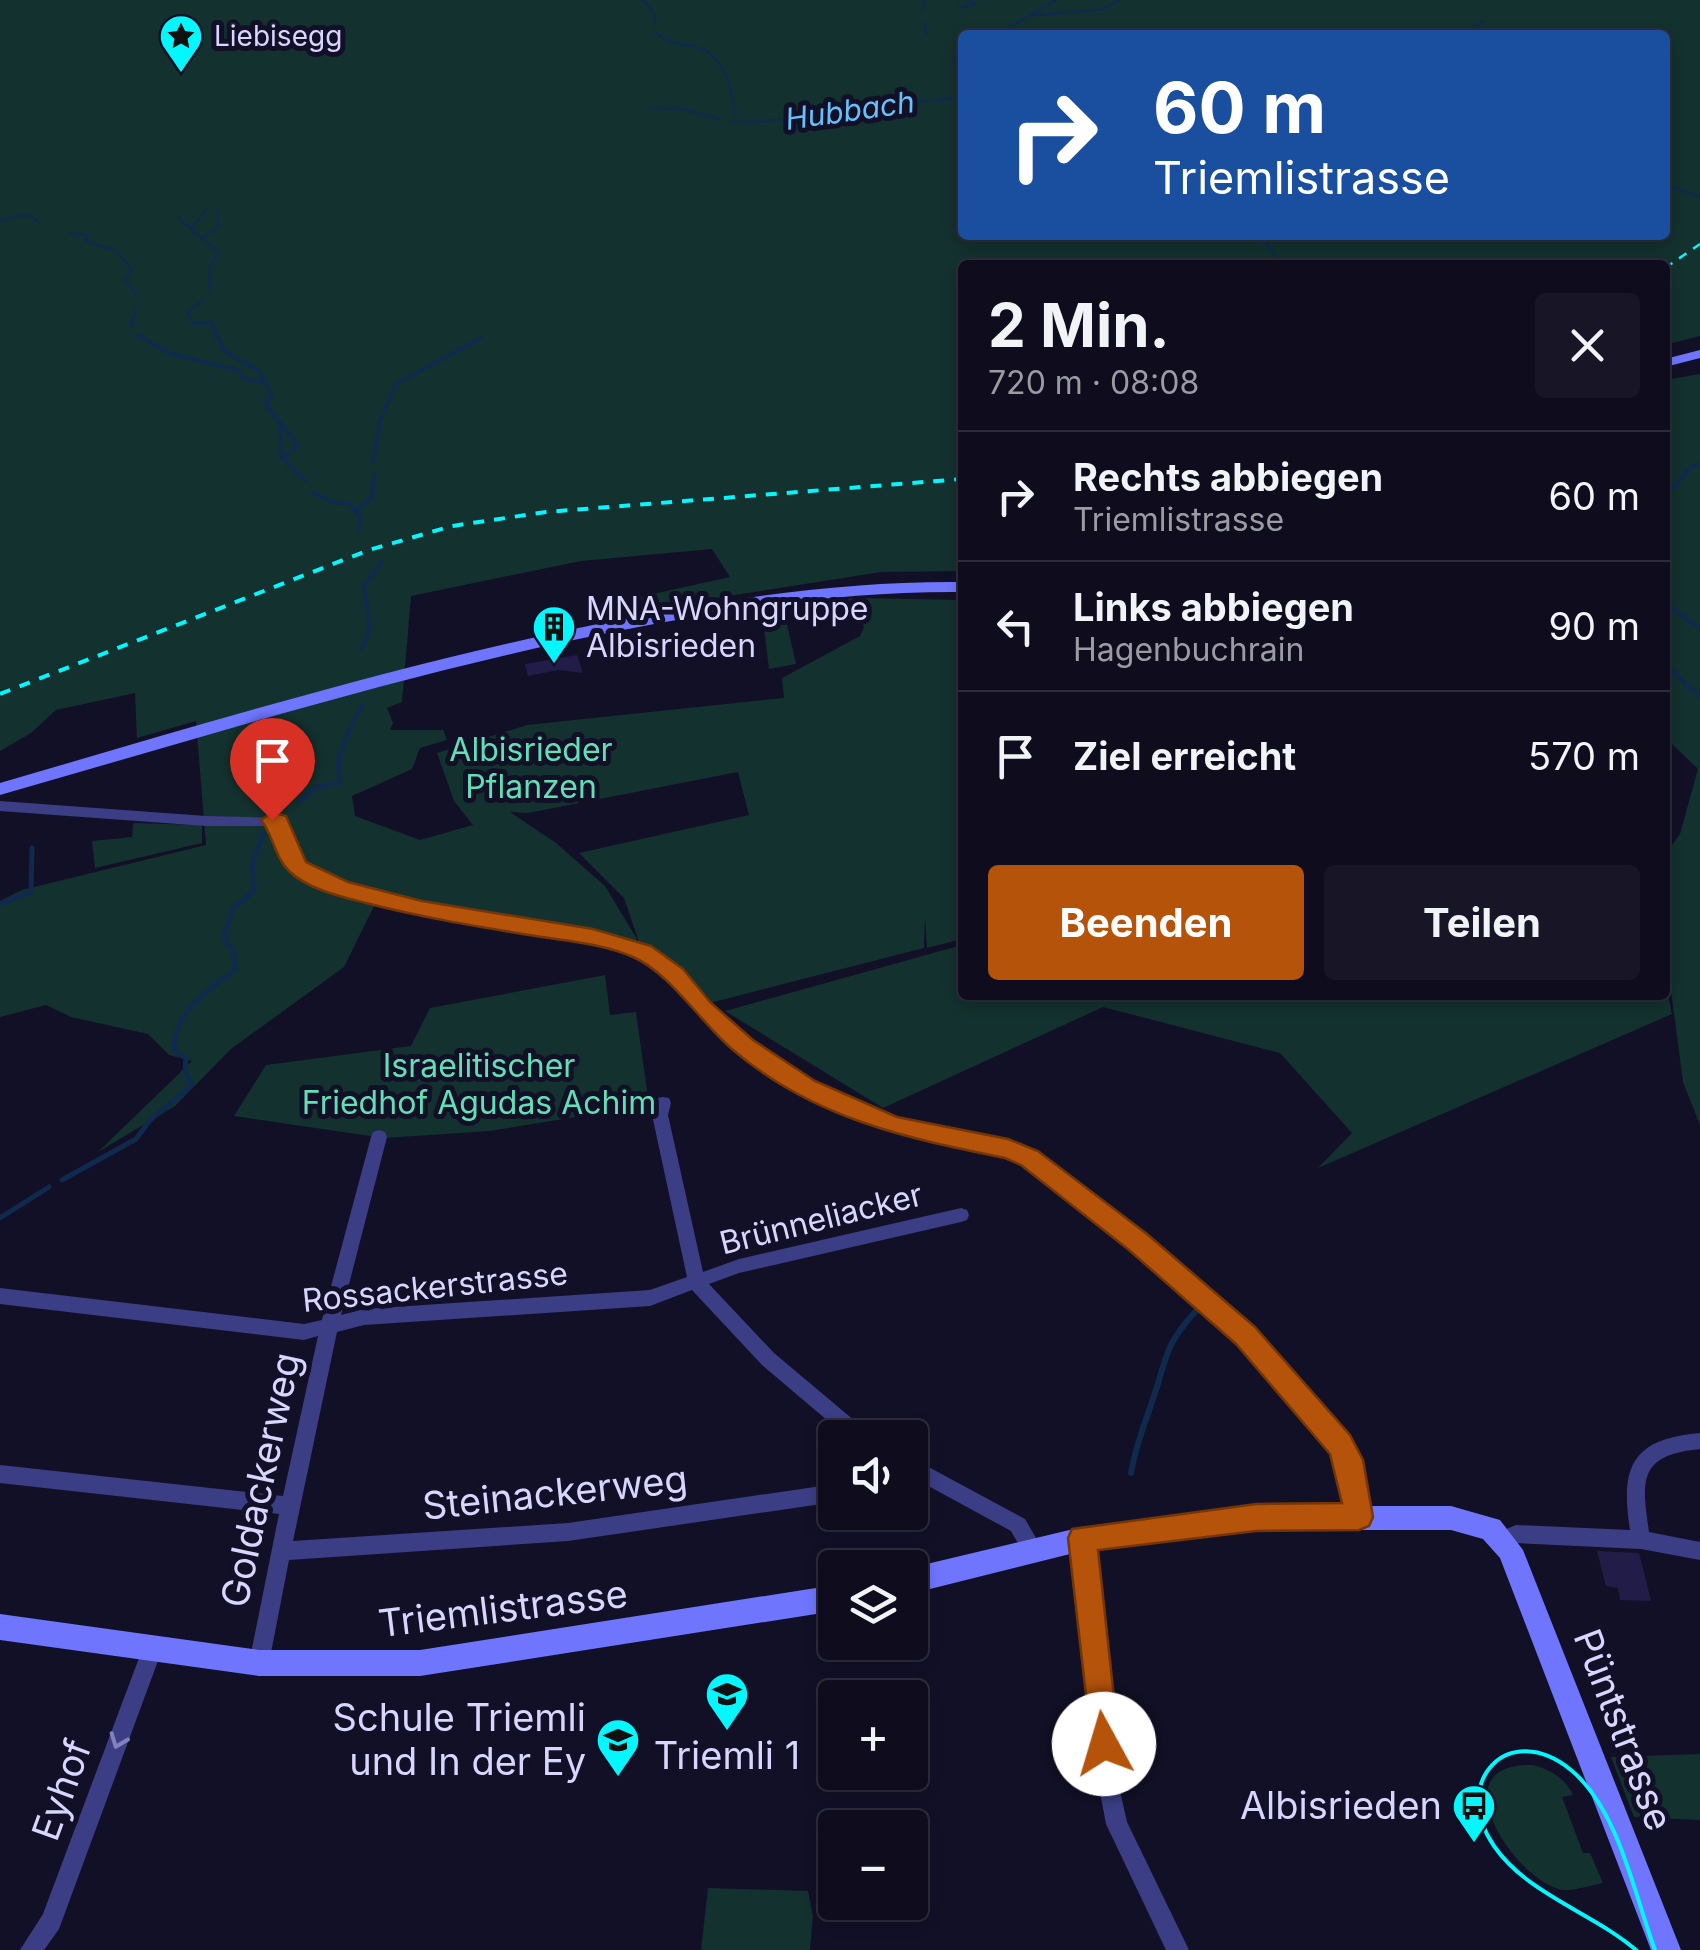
<!DOCTYPE html>
<html lang="de">
<head>
<meta charset="utf-8">
<style>
  :root { --surface:#0e0c1d; --page:#171526; --text:#f1f3f6; --muted:#9b9ba4; --line:#2e2c3b; --accent:#b45309 }
  body { margin:0; font-family:Inter,sans-serif; background:var(--page); color:var(--text); height:100vh; display:flex; flex-direction:column; font-size:38px; white-space:nowrap }
  * { box-sizing:border-box; margin:0 }
  p { font-size:32px; color:var(--muted) }
  .icon { flex:none; width:55px; height:55px; fill:none; stroke:currentColor; stroke-width:2; stroke-linecap:round; stroke-linejoin:round }
  .map { position:relative; flex:1; overflow:hidden }
  .drawer { position:absolute; left:958px; top:260px; width:712px; height:740px; display:flex; flex-direction:column; background:var(--surface); border-radius:10px; box-shadow:0 5px 15px #0003,0 0 0 2px var(--line) }
  .drawer>* { flex:none }
  .guide { position:absolute; left:958px; top:30px; width:712px; height:210px; border-radius:10px; box-shadow:0 5px 15px #0003,0 0 0 2px var(--line); background:#1a4fa0; color:#fff; overflow:hidden }
  .controls { position:absolute; left:818px; top:1420px; display:grid; gap:20px }
  .controls a { display:grid; place-items:center; width:110px; height:110px; border-radius:10px; background:var(--surface); box-shadow:0 5px 15px #0003,0 0 0 2px var(--line); font-size:50px }
  .pin { position:absolute; display:grid; place-items:center; width:85px; height:85px; color:#fff; margin:-102px -42px; border-radius:50% 50% 50% 0; rotate:-45deg; box-shadow:0 0 10px #0007 }
  .pin .icon { rotate:45deg }
  .me { position:absolute; width:110px; margin:-55px; rotate:354deg; stroke-linejoin:round; filter:drop-shadow(0 0 8px #0008) }
  .turn { display:flex; align-items:center; gap:35px; height:210px; padding:0 30px; font-size:45px }
  .turn .icon { width:130px; height:130px; stroke-width:2.5 }
  .turn b { display:block; font-size:70px; line-height:85px }
  .round { display:grid; place-items:center; flex:none; width:105px; height:105px; border-radius:10px; background:var(--page) }
  .overview { display:flex; align-items:center; justify-content:space-between; height:170px; padding:0 30px }
  h1 { font-size:60px; font-weight:700; line-height:75px }
  .button { display:flex; gap:20px; margin-top:auto; padding:20px 30px }
  .button a { flex:1; height:115px; border-radius:10px; background:var(--accent); color:#fff; font-size:40px; font-weight:700; line-height:115px; text-align:center }
  .button a+a { background:var(--page); color:var(--text) }
  ul { padding:0; list-style:none }
  li { display:flex; align-items:center; gap:30px; height:130px; padding:0 30px; border-top:2px solid var(--line) }
  li div { flex:1 }
  li b { display:block; font-size:38px }
  li em { font-style:normal }
  .map>svg:first-child { display:block }
  .green { fill:#13312e; fill-rule:evenodd }
  .lines { fill:none; stroke-linecap:round; stroke-linejoin:round }
  .stream-far3 { stroke:#0f2a4c; stroke-width:2.5 }
  .stream-far2 { stroke:#0f2a4c; stroke-width:4 }
  .stream-far1 { stroke:#0f2a4c; stroke-width:5 }
  .stream { stroke:#0f2a4c; stroke-width:6 }
  .building { fill:#221c48 }
  .street { fill:#3b3e85; fill-rule:evenodd }
  .secondary { fill:#6f76fd; fill-rule:evenodd }
  .tram { stroke:#05f6fc; stroke-width:4 }
  .rail-far1 { stroke:#05f6fc; stroke-width:2.5; stroke-dasharray:9 8; stroke-linecap:butt }
  .rail { stroke:#05f6fc; stroke-width:4; stroke-dasharray:11 10; stroke-linecap:butt }
  .oneway { stroke:#8282bb }
  .route { fill:#b45309; stroke:#753606; stroke-width:2.5 }
  .labels { text-anchor:middle; stroke-width:10; stroke-linejoin:round; paint-order:stroke }
  .far-poi-label { font-size:28px; fill:#d8d6fe; stroke:#121027; text-anchor:start }
  .far-water-label { font-size:30px; font-style:italic; fill:#66c2fd; stroke:#121027 }
  .poi-label { font-size:32px; fill:#d8d6fe; stroke:#121027; text-anchor:start }
  .park-label { font-size:32px; fill:#62dfb6; stroke:#121027 }
  .street-label { font-size:32px; fill:#d8d6fe; stroke:#121027 }
  .near-street-label { font-size:38px; fill:#d8d6fe; stroke:#121027 }
  .near-poi-label { font-size:38px; fill:#d8d6fe; stroke:#121027; text-anchor:end }
</style>
</head>
<body>
<div class="map">
<svg width="1700" height="1950" viewBox="0 0 1700 1950">
  <rect width="100%" height="100%" fill="#121027"/>
  <!-- green -->
  <g class="green">
    <path d="M0,0H1700V336L1665,345V265H962V571L881,572L601,616L599,606L730,577L712,549L581,561L411,596L402,702L387,708L393,723L390,730H443L447,740L420,748L412,769L352,796L355,816L420,840L473,825L454,801L437,753L527,725L784,698L782,678L860,636L864,627L842,602L820,608L800,604L857,598L962,600V939L927,948L925,917L924,948L706,1004L640,945L624,898L579,853L749,815L738,772L528,813L510,812L556,843L605,886L637,939L634,942L380,894L344,967L231,1049L175,1106L98,1152L192,1061L169,1055L148,1034L71,1017L46,1005L0,1017V901L22,890L206,845L196,721L137,738L135,693L56,710L31,733L0,751ZM962,35H1665V235H962Z"/>
    <polygon points="1700,374 1700,1125 1683,1082 1665,945 1665,855 1680,834 1698,769 1668,740 1665,742 1665,380"/>
    <polygon points="783,607 796,664 769,669 762,611"/>
    <polygon points="133,823 202,825 202,843 95,868 92,841 132,837"/>
    <polygon points="962,945 962,995 1665,995 1665,982 1672,1014 1318,1168 1352,1133 1280,1053 1103,1007 883,1108 725,1011"/>
    <polygon points="605,975 610,1015 636,1012 649,1105 490,1131 384,1138 234,1116 266,1065 411,1046 430,1008"/>
    <polygon points="1700,1754 1700,1820 1634,1817 1611,1757"/>
    <path d="M1533,1765C1551,1770 1565,1778 1573,1795L1562,1797L1583,1853H1590L1603,1883C1591,1885 1575,1891 1563,1890C1516,1883 1436,1762 1533,1765Z"/>
    <polygon points="708,1888 808,1891 813,1916 810,1950 701,1950"/>
  </g>
  <g class="lines">
    <!-- stream-far3 -->
    <g class="stream-far3">
      <polyline points="642,0 652,10"/>
      <polyline points="960,8 976,4 966,0"/>
      <polyline points="922,10 924,1"/>
      <polyline points="654,13 655,25"/>
      <polyline points="1035,15 1105,9 1118,0"/>
      <polyline points="925,22 926,35"/>
      <path d="M655,32C667,42 676,44 692,46C725,52 731,87 736,115"/>
      <polyline points="996,35 1056,0"/>
      <polyline points="1466,35 1483,21"/>
      <polyline points="959,82 954,60 962,55"/>
      <polyline points="650,108 682,109 719,119"/>
      <path d="M730,122C810,123 881,102 962,98"/>
      <polyline points="1665,185 1700,197"/>
      <polyline points="179,218 202,239 219,226 217,211"/>
      <polyline points="0,220 29,215 40,223"/>
      <polyline points="191,229 206,210"/>
      <polyline points="70,233 88,235 86,241 117,251 132,270 125,279 137,296"/>
      <polyline points="1253,235 1267,244 1282,265"/>
      <polyline points="205,241 219,253 210,266 209,291"/>
      <polyline points="191,320 188,312 203,300"/>
      <polyline points="132,321 136,309"/>
    </g>
    <!-- stream-far2 -->
    <g class="stream-far2">
      <polyline points="194,323 211,323 224,351 258,370 272,395 265,403 298,446 283,458 306,481"/>
      <polyline points="131,325 133,319"/>
      <polyline points="138,335 168,353 239,371 243,378 261,382"/>
      <polyline points="280,426 282,458"/>
      <polyline points="373,461 380,420 396,384 481,338"/>
      <polyline points="314,493 331,502 349,503 360,517 360,530"/>
      <polyline points="1665,497 1691,467 1700,464"/>
      <polyline points="356,511 372,497 374,474"/>
      <polyline points="1665,603 1700,628"/>
      <polyline points="362,649 370,628 364,586 382,561"/>
      <polyline points="1665,664 1700,697"/>
      <polyline points="347,734 362,705"/>
    </g>
    <!-- stream-far1 -->
    <g class="stream-far1">
      <polyline points="299,802 315,788 340,782 338,758 349,732"/>
      <polyline points="0,904 31,892 32,848"/>
      <path d="M62,1180L136,1139L151,1119L192,1085L185,1072L186,1058L174,1050C174,1011 207,991 235,970L234,953L224,936L233,908L254,891L252,863L263,834"/>
      <polyline points="0,1218 49,1187"/>
    </g>
    <!-- stream -->
    <path class="stream" d="M1131,1473C1136,1444 1145,1423 1154,1396C1167,1357 1165,1344 1196,1311"/>
  </g>
  <!-- building -->
  <g class="building">
    <polygon points="577,655 583,673 558,670 528,676 525,664"/>
    <polygon points="1597,1551 1639,1553 1651,1601 1620,1600 1618,1588 1606,1586"/>
  </g>
  <g class="lines">
    <!-- street -->
    <g class="street">
      <polygon points="0,801 206,816 284,818 294,851 314,871 383,896 638,943 680,971 707,1004 749,1042 813,1084 896,1120 1009,1142 1036,1153 1144,1237 1252,1329 1346,1438 1358,1461 1368,1517 1366,1523 1359,1526 1352,1523 1340,1462 1334,1450 1240,1341 1132,1247 1024,1163 1007,1155 894,1133 801,1092 739,1050 697,1012 670,979 629,952 381,906 304,879 281,853 273,826 206,826 0,811"/>
      <polygon points="663,1097 669,1098 671,1103 668,1115 703,1272 739,1259 961,1208 967,1210 969,1215 967,1220 961,1222 739,1273 709,1284 774,1353 868,1432 871,1438 848,1438 762,1365 692,1290 650,1306 364,1325 337,1332 293,1541 568,1523 835,1484 835,1502 568,1541 289,1560 269,1663 266,1670 259,1673 252,1670 249,1663 279,1514 0,1483 0,1465 283,1496 318,1336 304,1340 0,1304 0,1288 304,1324 322,1320 371,1137 373,1132 379,1130 385,1132 387,1137 341,1315 364,1309 650,1290 687,1277 652,1115 657,1098"/>
      <path d="M1700,1433V1449C1639,1455 1641,1479 1649,1532L1700,1542V1560L1641,1549L1516,1543L1504,1548L1497,1545L1494,1539L1497,1533L1516,1525L1630,1530C1620,1466 1632,1439 1700,1433Z"/>
      <polygon points="910,1457 1025,1519 1043,1550 1040,1557 1033,1559 1026,1557 1011,1531 910,1476"/>
      <polygon points="1082,1530 1089,1533 1092,1539 1118,1782 1127,1822 1189,1950 1166,1950 1106,1824 1098,1782 1072,1539 1075,1533"/>
      <polygon points="152,1640 159,1643 162,1650 59,1929 44,1950 20,1950 43,1914 142,1650 145,1643"/>
    </g>
    <!-- secondary -->
    <g class="secondary">
      <polygon points="1700,350 1700,358 1665,367 1665,359"/>
      <path d="M962,582V592C847,591 735,608 623,630C412,671 207,736 0,795V783C206,723 412,660 623,619C736,597 848,581 962,582Z"/>
      <polygon points="1257,1506 1451,1506 1500,1520 1523,1550 1681,1950 1651,1950 1500,1558 1483,1539 1451,1530 1257,1530 1082,1551 910,1594 910,1568 1082,1527"/>
      <polygon points="835,1585 835,1611 420,1676 259,1676 0,1640 0,1614 259,1650 420,1650"/>
    </g>
    <!-- tram -->
    <path class="tram" d="M1636,1950C1593,1913 1527,1894 1494,1846C1450,1782 1508,1719 1571,1770C1619,1810 1634,1894 1655,1950"/>
    <!-- rail-far1 -->
    <polyline class="rail-far1" points="1665,268 1700,244"/>
    <!-- rail -->
    <polyline class="rail" points="0,694 369,550 452,526 546,512 962,479"/>
  </g>
  <!-- one-way arrows -->
  <defs><path id="oneway-chevron" d="M-2-3.5L2.5 0L-2 3.5" fill="none" stroke-width="1.6" stroke-linecap="round" stroke-linejoin="round" transform="scale(2.5)"/></defs>
  <use class="oneway" href="#oneway-chevron" transform="translate(118 1741) rotate(111)"/>
  <!-- route -->
  <path class="route" d="M272,812L286,816L306,862L348,882L422,901L593,929L651,946L683,969L710,1002L753,1040L815,1081L897,1117L1008,1139L1038,1151L1147,1234L1255,1327L1350,1435L1363,1460L1373,1517L1369,1526L1359,1530L1256,1531L1098,1550L1119,1744L1115,1756L1104,1760L1093,1756L1068,1538L1072,1529L1256,1504L1342,1503L1330,1454L1236,1344L1129,1250L1021,1165L1005,1158C905,1138 813,1118 733,1050C701,1023 670,973 633,957C601,943 564,941 529,935C474,926 420,917 366,903C342,897 307,889 289,871C274,856 273,834 261,820Z"/>
  <!-- icons -->
  <defs>
    <g id="sight-pin" transform="scale(2.25)"><path d="M0 17L-7.5 6A9.5 9.5 0 1 1 7.5 6Z" fill="#05f6fc" stroke="#121027"/><path d="M0-6L1.8-2.2L6-1.7L2.9 1.2L3.7 5.4L0 3.3L-3.7 5.4L-2.9 1.2L-6-1.7L-1.8-2.2Z" fill="#111"/></g>
    <g id="building-pin" transform="scale(2.25)"><path d="M0 17L-7.5 6A9.5 9.5 0 1 1 7.5 6Z" fill="#05f6fc" stroke="#121027"/><path d="M-4-6H4V6H1V3H-1V6H-4ZM-2.5-4.3h1.7v1.8h-1.7ZM.8-4.3h1.7v1.8H.8ZM-2.5-1h1.7V.8h-1.7ZM.8-1h1.7V.8H.8Z" fill="#111"/></g>
    <g id="school-pin" transform="scale(2.25)"><path d="M0 17L-7.5 6A9.5 9.5 0 1 1 7.5 6Z" fill="#05f6fc" stroke="#121027"/><path d="M0-5L7-2L0 1L-7-2ZM-4 1L0 2.5L4 1V4Q0 6-4 4Z" fill="#111"/></g>
    <g id="bus-pin" transform="scale(2.25)"><path d="M0 17L-7.5 6A9.5 9.5 0 1 1 7.5 6Z" fill="#05f6fc" stroke="#121027"/><path d="M-5-6H5V4H4V6H2V4H-2V6H-4V4H-5ZM-3.5-4V0h7V-4ZM-3.5 1.2v1.5H-2V1.2ZM2 1.2v1.5H3.5V1.2Z" fill="#111"/></g>
  </defs>
  <g fill-rule="evenodd">
    <use href="#sight-pin" x="181" y="36"/>
    <use href="#building-pin" x="554" y="627"/>
    <use href="#school-pin" x="727" y="1694"/>
    <use href="#school-pin" x="618" y="1740"/>
    <use href="#bus-pin" x="1474" y="1806"/>
  </g>
  <g class="labels">
    <!-- far-poi labels -->
    <g class="far-poi-label">
      <text x="214" y="46">Liebisegg</text>
    </g>
    <!-- far-water labels -->
    <g class="far-water-label">
      <text transform="translate(850 111) rotate(-8)" y="10">Hubbach</text>
    </g>
    <!-- poi labels -->
    <g class="poi-label">
      <text x="586" y="620">MNA-Wohngruppe<tspan x="586" dy="37">Albisrieden</tspan></text>
    </g>
    <!-- park labels -->
    <g class="park-label">
      <text x="531" y="761">Albisrieder<tspan x="531" dy="37">Pflanzen</tspan></text>
      <text x="479" y="1077">Israelitischer<tspan x="479" dy="37">Friedhof Agudas Achim</tspan></text>
    </g>
    <!-- street labels -->
    <g class="street-label">
      <text transform="translate(821 1219) rotate(-14)" y="11">Brünneliacker</text>
      <text transform="translate(435 1287) rotate(-6)" y="11">Rossackerstrasse</text>
    </g>
    <!-- near-street labels -->
    <g class="near-street-label">
      <text transform="translate(261 1480) rotate(-78)" y="13">Goldackerweg</text>
      <text transform="translate(555 1493) rotate(-6)" y="13">Steinackerweg</text>
      <text transform="translate(503 1609) rotate(-7)" y="13">Triemlistrasse</text>
      <text transform="translate(1623 1730) rotate(69)" y="13">Püntstrasse</text>
      <text transform="translate(62 1790) rotate(-70)" y="13">Eyhof</text>
    </g>
    <!-- near-poi labels -->
    <g class="near-poi-label">
      <text x="586" y="1731">Schule Triemli<tspan x="586" dy="44">und In der Ey</tspan></text>
      <text x="727" y="1769" text-anchor="middle">Triemli 1</text>
      <text x="1442" y="1819">Albisrieden</text>
    </g>
  </g>
</svg>
<div class="controls">
<a><svg class="icon" aria-label="sound" viewBox="0 0 24 24"><path d="M4 9h4l5-4v14l-5-4H4zM17 9q2 3 0 6"/></svg></a>
<a><svg class="icon" aria-label="layers" viewBox="0 0 24 24"><path d="M12 4l9 5-9 5-9-5zM3 14l9 5 9-5"/></svg></a>
<a>+</a>
<a>−</a>
</div>
<div class="pin" style="left:272px;top:820px;background:#d93025"><svg class="icon" aria-label="arrive" viewBox="0 0 24 24"><path d="M6 21V4h12l-3 4 3 4H6"/></svg></div>
<svg class="me" style="left:1104px;top:1744px" viewBox="-20 -20 40 40"><circle r="19" fill="#fff"/><path d="M0-13L10 11 0 6-10 11z" fill="#b45309"/></svg>
<div class="guide">
<div class="turn"><svg class="icon" aria-label="right" viewBox="0 0 24 24"><path d="M7 20v-9h11M14 6l5 5-5 5"/></svg><div><b>60 m</b>Triemlistrasse</div></div>
</div>
<section class="drawer">
<div class="overview"><div><h1>2 Min.</h1><p>720 m · 08:08</p></div><a class="round"><svg class="icon" aria-label="close" viewBox="0 0 24 24"><path d="M6 6l12 12M18 6L6 18"/></svg></a></div>
<ul>
<li><svg class="icon" aria-label="right" viewBox="0 0 24 24"><path d="M7 20v-9h11M14 6l5 5-5 5"/></svg><div><b>Rechts abbiegen</b><p>Triemlistrasse</p></div><em>60 m</em></li>
<li><svg class="icon" aria-label="left" viewBox="0 0 24 24"><path d="M17 20v-9H6M10 6l-5 5 5 5"/></svg><div><b>Links abbiegen</b><p>Hagenbuchrain</p></div><em>90 m</em></li>
<li><svg class="icon" aria-label="arrive" viewBox="0 0 24 24"><path d="M6 21V4h12l-3 4 3 4H6"/></svg><div><b>Ziel erreicht</b></div><em>570 m</em></li>
</ul>
<div class="button"><a>Beenden</a><a>Teilen</a></div>
</section>
</div>
</body>
</html>
